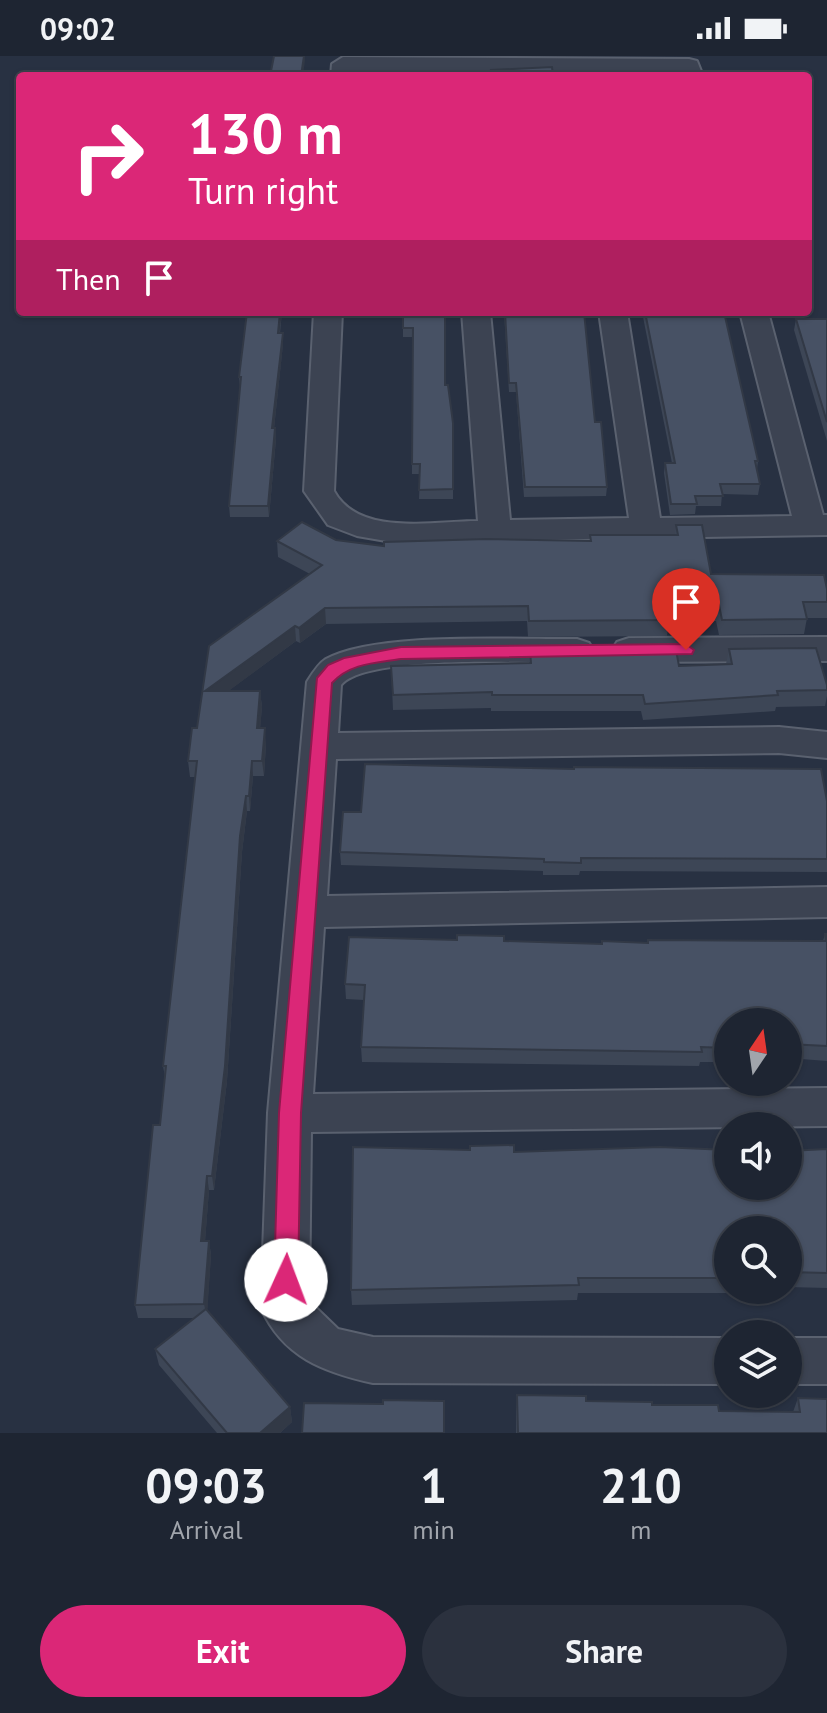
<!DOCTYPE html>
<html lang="en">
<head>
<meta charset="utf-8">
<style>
  :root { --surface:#1e2532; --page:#2b313e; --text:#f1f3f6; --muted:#a1a5ac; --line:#3c424d; --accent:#db2777 }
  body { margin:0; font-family:"PT Sans",sans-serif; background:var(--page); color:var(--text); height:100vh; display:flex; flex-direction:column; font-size:30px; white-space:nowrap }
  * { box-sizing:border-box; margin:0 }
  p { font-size:26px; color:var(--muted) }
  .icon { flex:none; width:44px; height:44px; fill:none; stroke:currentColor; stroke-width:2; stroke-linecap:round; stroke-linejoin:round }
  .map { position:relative; height:1377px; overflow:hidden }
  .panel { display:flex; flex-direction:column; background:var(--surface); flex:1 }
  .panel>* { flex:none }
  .hud { position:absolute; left:16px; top:16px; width:796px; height:244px; border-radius:8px; box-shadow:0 2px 6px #0004,0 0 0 2px var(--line); background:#db2777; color:#fff; overflow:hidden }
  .needle { width:52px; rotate:13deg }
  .fabs { position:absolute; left:714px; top:952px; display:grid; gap:16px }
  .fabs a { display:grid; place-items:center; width:88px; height:88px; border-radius:50%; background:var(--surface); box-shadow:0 2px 6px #0004,0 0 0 2px var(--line); font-size:40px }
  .pin { position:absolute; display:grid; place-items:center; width:68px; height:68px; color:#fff; margin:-82px -34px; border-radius:50% 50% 50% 0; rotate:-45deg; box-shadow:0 0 8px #0007 }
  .pin .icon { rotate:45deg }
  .me { position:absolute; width:88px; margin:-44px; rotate:2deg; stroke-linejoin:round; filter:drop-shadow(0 0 6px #0008) }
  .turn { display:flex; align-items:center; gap:28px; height:168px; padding:0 40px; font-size:36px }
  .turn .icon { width:104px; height:104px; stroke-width:2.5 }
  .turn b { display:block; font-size:56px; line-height:68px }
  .then { display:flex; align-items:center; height:76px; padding:0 40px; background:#0003; gap:16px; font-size:30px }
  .eta { display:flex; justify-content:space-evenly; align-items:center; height:136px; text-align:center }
  .eta b { font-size:48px; font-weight:800; line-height:56px }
  .action { display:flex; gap:16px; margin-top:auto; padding:16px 40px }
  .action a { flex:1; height:92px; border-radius:48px; background:var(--accent); color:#fff; font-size:32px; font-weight:800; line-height:92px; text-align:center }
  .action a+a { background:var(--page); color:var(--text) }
  .status { display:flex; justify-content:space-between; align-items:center; height:56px; padding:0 40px; background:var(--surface); direction:ltr }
  .status svg { height:22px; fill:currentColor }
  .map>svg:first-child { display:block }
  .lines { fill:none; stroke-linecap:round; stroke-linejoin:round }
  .minor-casing { stroke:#5a616f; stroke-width:4 }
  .minor { fill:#3c4352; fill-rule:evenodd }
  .wall { fill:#3d4656 }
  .shaded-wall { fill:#323946 }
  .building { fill:#475164; stroke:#323946; stroke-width:2 }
  .route { fill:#db2777; stroke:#8e194d; stroke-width:2 }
</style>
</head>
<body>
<div class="status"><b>09:02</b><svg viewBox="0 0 49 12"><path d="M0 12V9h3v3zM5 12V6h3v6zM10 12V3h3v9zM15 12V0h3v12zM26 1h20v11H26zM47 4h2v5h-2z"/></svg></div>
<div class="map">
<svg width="827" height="1377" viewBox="0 0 827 1377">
  <rect width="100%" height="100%" fill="#283142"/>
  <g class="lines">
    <!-- minor casing -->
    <g class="minor-casing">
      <g id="minor">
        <polygon points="343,1 689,3 697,5 703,20 681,20 680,17 354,15 353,20 331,20 332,8"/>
        <path d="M314,256H342L334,435C359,481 434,465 478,465L462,256H490L510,464L629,462L599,256H627L660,462L792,460L740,256H768L823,459H827V479L392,486L357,480L328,469L304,435Z"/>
        <polygon points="827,581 827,605 629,606 617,602 612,594 617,586 629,582"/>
        <path d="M577,583L589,587L594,595L589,603L577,607C533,607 366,598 341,629L338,677L779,671L827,676V702L779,697L336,703L327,840L827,831V861L324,871L313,1038L827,1032V1070L311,1076L309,1245L338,1273L373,1281L728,1282V1328L373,1327C323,1316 283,1301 261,1252L268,1057L307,626C312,618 318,608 326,603C377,575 516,584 577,583Z"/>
        <rect x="788" y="1282" width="39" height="46"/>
      </g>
    </g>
    <!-- minor -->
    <use href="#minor" class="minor"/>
  </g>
  <!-- wall -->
  <g class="wall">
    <polygon points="247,256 282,256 280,277 283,288 274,372 275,372 276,383 269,461 230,461 229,450 240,332 239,321"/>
    <polygon points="403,256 445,329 453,367 453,443 419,443 420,418 412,418 412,281 403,281"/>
    <polygon points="504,256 584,256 595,366 607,431 606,440 524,441 516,336 509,336"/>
    <polygon points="642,256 724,256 758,405 757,413 760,428 758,439 722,438 721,450 696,450 695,458 670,459 664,417 665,407 672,407"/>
    <polygon points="796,263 827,263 827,385 794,274"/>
    <polygon points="676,469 711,518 827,533 827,562 807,562 804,578 719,579 716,565 669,564 667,580 528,581 527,565 326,568 300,587 296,585 228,635 260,635 262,651 260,672 266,688 264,720 253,720 250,755 247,755 242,796 227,1025 214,1134 209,1134 205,1185 209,1185 211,1199 207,1255 290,1351 292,1366 280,1377 217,1377 159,1309 155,1293 195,1262 138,1262 135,1249 160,1069 165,1021 163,1010 195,721 190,721 188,705 197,672 310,518 278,501 277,485 336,484 384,490 590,485 590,479 675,479"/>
    <polygon points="729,593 827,629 827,640 825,650 776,651 775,655 643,664 641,655 491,655 491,652 393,654 391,610 529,607 530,595 679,610 726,608"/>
    <polygon points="827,745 827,816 580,815 579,819 543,819 543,815 341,809 340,796 361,756"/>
    <polygon points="825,878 827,878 827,1005 788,1002 788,966 728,966 728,1006 700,1006 699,1010 362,1006 361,991 364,944 346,943 345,928 457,884 601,888 823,885"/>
    <polygon points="827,1093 827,1232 788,1231 788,1174 728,1174 728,1234 780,1234 731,1237 578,1237 577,1244 352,1249 351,1234 514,1096 728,1130"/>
    <polygon points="517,1339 586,1345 652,1349 719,1355 793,1356 798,1342 827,1377 516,1377 516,1355"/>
  </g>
  <!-- shaded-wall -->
  <g class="shaded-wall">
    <polygon points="304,0 305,4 303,20 301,20"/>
    <polygon points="280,256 282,256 278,288 278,277"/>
    <polygon points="283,277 283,288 273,383 272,372"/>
    <polygon points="275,372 276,383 269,461 268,450"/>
    <polygon points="325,552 326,568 300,587 299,572"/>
    <polygon points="295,570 296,585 207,651 205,635"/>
    <polygon points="260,635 262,651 259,688 257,672"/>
    <polygon points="265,672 266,688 264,720 262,705"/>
    <polygon points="252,705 253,720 250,755 249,740"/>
    <polygon points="246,740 247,755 242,796 227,1025 214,1134 212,1120 240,780"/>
    <polygon points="207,1120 209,1134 204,1199 201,1185"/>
    <polygon points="209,1185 211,1199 207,1262 204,1248"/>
    <polygon points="290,1351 292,1366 280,1377 260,1377"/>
  </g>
  <!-- building -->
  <g class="building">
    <polygon points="274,0 304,0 301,20 270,20"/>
    <polygon points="552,11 553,20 492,20 491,14"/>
    <polygon points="640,15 668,16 669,20 640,20"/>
    <polygon points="247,256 280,256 278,277 283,277 272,372 275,372 268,450 229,450 241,321 239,321"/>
    <polygon points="403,256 445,256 445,329 448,329 453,367 453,433 419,434 420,408 412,408 413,272 403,272"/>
    <polygon points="505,256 584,256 595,366 601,366 607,431 525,431 516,327 509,327"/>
    <polygon points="645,256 724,256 758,405 755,405 760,428 720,428 723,440 695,440 697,448 671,448 665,407 675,407"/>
    <polygon points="796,263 827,263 827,366"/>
    <polygon points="302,466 336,484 384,490 384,486 487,483 591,485 590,479 678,479 676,469 702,469 711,518 824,519 827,533 827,546 803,546 807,563 722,564 719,549 665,548 669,564 529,565 528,550 325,552 299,572 295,570 205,635 260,635 257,672 265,672 262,705 252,705 249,740 246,740 240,780 225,1010 212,1120 207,1120 201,1185 209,1185 204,1248 135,1249 153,1069 160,1069 166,1010 163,1010 197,705 188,705 192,672 197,672 209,590 322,509 277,485"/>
    <polygon points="816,592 827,629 827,634 777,635 778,639 645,648 643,639 492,639 492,636 393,639 391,610 531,607 530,595 676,594 679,610 732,608 729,593"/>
    <polygon points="365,708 574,713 574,711 821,713 827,745 827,803 581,802 581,807 544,806 544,803 340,796 343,756 361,756"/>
    <polygon points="825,878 827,878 827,990 788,988 788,966 728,966 728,992 701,991 702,996 361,991 365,929 345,928 349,881 457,884 457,879 504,880 504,885 602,888 602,885 648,887 648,884 826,885"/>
    <polygon points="514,1089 514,1096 660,1091 728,1094 728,1130 788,1130 788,1095 827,1093 827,1217 788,1216 788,1174 728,1174 728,1222 578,1222 579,1229 351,1234 353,1091 470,1094 470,1090"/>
    <polygon points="206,1253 290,1351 260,1377 227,1377 155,1293"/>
    <polygon points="517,1339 586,1340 586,1345 652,1346 652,1349 718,1349 719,1355 800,1356 798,1342 827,1343 827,1377 518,1377"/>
    <polygon points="383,1344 444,1345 444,1377 302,1377 304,1347 383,1348"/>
  </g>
  <!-- route -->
  <path class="route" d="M686,588L694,594L692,598L401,603C376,607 350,607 332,627L301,1057L298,1224L294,1232L286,1235L278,1232L274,1224L279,1057L317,622L328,609L344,602L401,591Z"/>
</svg>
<div class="fabs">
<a><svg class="needle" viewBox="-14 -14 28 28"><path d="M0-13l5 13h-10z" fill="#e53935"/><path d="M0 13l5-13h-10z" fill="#a1a5ac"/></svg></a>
<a><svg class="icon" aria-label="sound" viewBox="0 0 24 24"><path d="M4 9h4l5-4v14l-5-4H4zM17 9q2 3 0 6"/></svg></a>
<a><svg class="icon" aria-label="search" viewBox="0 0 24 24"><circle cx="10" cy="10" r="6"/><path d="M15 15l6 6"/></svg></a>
<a><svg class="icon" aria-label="layers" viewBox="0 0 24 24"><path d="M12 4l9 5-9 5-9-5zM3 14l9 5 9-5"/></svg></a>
</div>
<div class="pin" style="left:686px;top:594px;background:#d93025"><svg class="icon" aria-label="arrive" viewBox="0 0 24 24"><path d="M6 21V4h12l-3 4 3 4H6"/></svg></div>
<svg class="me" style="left:286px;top:1224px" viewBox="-20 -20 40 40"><circle r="19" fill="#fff"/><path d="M0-13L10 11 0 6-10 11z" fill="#db2777"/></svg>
<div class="hud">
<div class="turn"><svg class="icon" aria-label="right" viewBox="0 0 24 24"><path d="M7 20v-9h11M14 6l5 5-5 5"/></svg><div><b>130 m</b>Turn right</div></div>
<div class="then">Then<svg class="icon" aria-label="arrive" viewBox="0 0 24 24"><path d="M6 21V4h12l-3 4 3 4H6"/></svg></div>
</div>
</div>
<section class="panel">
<div class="eta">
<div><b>09:03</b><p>Arrival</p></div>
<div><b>1</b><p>min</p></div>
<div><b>210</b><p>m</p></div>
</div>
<div class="action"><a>Exit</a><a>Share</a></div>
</section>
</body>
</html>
